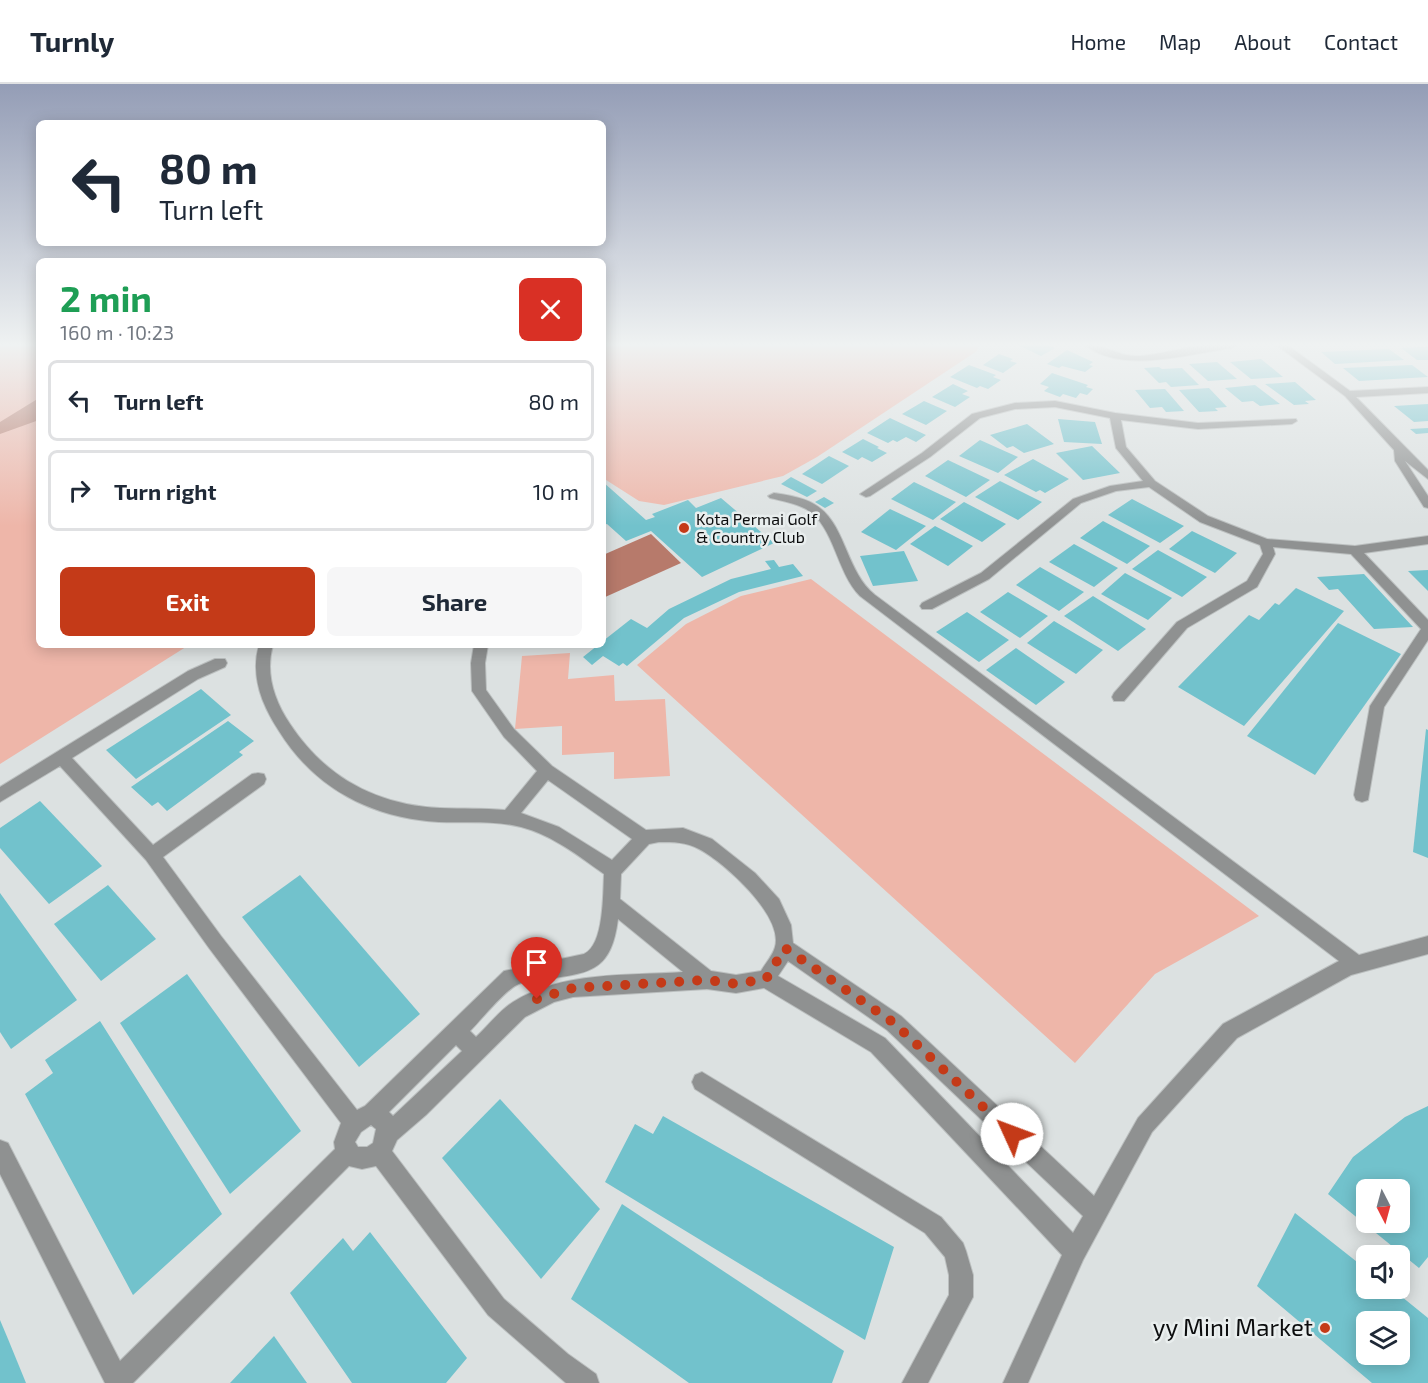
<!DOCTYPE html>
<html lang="en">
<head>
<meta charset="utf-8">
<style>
  :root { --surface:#fff; --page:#f6f6f7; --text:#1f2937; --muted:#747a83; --line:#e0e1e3; --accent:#c43a18 }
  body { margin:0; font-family:"Exo 2",sans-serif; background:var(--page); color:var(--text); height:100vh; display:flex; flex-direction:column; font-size:22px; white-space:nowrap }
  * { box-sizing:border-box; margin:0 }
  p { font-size:20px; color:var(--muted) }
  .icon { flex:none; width:33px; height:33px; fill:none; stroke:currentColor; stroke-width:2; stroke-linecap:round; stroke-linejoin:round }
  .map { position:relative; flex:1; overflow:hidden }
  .side { position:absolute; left:36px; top:174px; width:570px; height:390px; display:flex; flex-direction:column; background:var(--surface); border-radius:9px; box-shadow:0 3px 15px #0003 }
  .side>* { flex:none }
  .top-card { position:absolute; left:36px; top:36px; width:570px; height:126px; border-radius:9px; box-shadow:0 3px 15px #0003; background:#fff; color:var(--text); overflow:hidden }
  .needle { width:39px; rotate:174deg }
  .tools { position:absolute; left:1356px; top:1095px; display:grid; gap:12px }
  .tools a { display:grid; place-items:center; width:54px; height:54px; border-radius:9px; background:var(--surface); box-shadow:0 3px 15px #0003; font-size:30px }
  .pin { position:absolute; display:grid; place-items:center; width:51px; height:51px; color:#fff; margin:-62px -26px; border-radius:50% 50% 50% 0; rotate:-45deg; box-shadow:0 0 6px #0007 }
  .pin .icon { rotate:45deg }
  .me { position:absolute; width:66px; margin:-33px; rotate:313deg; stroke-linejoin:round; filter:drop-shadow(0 0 4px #0008) }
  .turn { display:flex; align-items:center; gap:21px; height:126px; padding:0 24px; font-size:27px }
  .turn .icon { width:78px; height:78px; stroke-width:2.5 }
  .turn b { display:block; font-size:42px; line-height:51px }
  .round { display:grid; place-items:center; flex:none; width:63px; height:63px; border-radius:9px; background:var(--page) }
  .overview { display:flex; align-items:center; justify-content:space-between; height:102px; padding:0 24px }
  h1 { font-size:36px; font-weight:700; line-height:45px; color:#1e9e55 }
  .button { display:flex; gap:12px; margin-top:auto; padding:12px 24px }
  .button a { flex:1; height:69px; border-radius:9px; background:var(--accent); color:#fff; font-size:24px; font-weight:700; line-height:69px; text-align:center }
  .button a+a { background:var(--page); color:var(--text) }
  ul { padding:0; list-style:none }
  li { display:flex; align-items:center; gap:18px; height:81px; margin:0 12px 9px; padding:0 12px; border:3px solid var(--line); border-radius:9px }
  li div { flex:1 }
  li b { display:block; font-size:22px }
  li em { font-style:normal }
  header { display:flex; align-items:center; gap:36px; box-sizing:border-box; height:84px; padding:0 30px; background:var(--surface); border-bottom:2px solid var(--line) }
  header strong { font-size:28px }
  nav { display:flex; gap:33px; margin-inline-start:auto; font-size:21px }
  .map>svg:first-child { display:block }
  .green { fill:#eeb6a9 }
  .water { fill:#b77a6b }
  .building { fill:#72c2cc; fill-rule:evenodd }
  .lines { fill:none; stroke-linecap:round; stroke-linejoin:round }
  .minor-casing { stroke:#bbbfbf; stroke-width:2 }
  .minor { fill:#8f9191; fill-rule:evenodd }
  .route { stroke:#c43a18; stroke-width:10; stroke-dasharray:0 18 }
  .poi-dot { fill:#c43a18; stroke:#e9eeee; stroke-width:2 }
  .labels { text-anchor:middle; stroke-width:5; stroke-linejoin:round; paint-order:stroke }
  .far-poi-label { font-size:16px; fill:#0c0d0e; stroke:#e9eeee; text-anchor:start }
  .near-poi-label { font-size:24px; fill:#0c0d0e; stroke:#e9eeee; text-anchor:end }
</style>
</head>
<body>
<header>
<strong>Turnly</strong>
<nav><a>Home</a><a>Map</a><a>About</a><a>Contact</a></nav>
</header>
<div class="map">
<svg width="1428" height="1299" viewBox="0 0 1428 1299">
  <rect width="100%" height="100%" fill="#dce1e1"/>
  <!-- green -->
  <g class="green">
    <polygon points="0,260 39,260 39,561 189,561 0,680"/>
    <polygon points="603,260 979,260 977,267 817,373 783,392 664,421 639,417 603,394"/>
    <polygon points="811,495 1259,832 1155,890 1075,979 637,581 686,540 741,512"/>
    <polygon points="570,569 568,595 614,591 615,617 665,615 670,692 614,695 614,668 562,671 562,642 515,645 522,572"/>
  </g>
  <!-- water -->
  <g class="water">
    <polygon points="39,314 39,336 0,350 0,338"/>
    <polygon points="651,450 681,479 603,514 603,471"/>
  </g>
  <!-- building -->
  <g class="building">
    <polygon points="1016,260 1052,260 1049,262 1055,264 1041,272"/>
    <polygon points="1421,263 1428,263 1428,276 1417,276 1401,264"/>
    <polygon points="1389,265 1404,276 1335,280 1321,268"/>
    <polygon points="1067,266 1093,278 1089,281 1093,282 1085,288 1062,282 1059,284 1047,280"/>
    <polygon points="999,270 1013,275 1010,277 1017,279 1003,289 983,281"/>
    <polygon points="1261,275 1283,293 1251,295 1230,278"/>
    <polygon points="1217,278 1237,295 1208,297 1189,280"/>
    <polygon points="969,281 996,291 993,293 1001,296 988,305 980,302 977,304 950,293"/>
    <polygon points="1412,281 1428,293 1359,297 1343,284"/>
    <polygon points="1159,283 1162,285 1182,284 1199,301 1171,303 1166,298 1159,299 1144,284"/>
    <polygon points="1052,289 1088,301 1086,303 1093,305 1087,311 1080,309 1076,314 1063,310 1060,313 1044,307 1049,303 1040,300"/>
    <polygon points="1295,298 1316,316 1305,317 1309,320 1294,321 1265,300"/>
    <polygon points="953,300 968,307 962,310 970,313 955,323 932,313"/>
    <polygon points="1255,301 1280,320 1260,322 1253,317 1242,318 1225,304"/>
    <polygon points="1209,304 1227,323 1215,324 1218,327 1199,328 1179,306"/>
    <polygon points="1165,305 1184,327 1166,328 1162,323 1150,324 1135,306"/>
    <polygon points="924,317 947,327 926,341 902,330"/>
    <polygon points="1428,320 1428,337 1414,338 1394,322"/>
    <polygon points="890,334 926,351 916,358 906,353 897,358 893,356 888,359 867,349"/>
    <polygon points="1058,335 1095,338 1102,360 1064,358"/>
    <polygon points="1027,340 1054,360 1024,369 1013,362 1007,364 990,351"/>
    <polygon points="1428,344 1428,349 1416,350 1410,345"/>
    <polygon points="863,355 879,363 877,364 887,369 872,378 862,373 858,376 842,368"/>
    <polygon points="980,356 1018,373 998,389 959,372"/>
    <polygon points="1092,362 1120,389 1083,396 1056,369"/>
    <polygon points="829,372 849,382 822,400 802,390"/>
    <polygon points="1033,375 1069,395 1045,409 1040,406 1036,408 1004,391"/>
    <polygon points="948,376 990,396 966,413 925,392"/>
    <polygon points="791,393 817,407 807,413 781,400"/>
    <polygon points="1000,397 1042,418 1018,436 975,413"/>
    <polygon points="603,398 646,436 655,433 652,430 688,416 696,424 721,414 774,459 702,493 651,447 626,457 607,440 603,441"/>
    <polygon points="914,398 956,418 933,436 891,415"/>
    <polygon points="824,413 834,419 825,424 815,418"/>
    <polygon points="1132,415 1184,442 1160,459 1108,431"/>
    <polygon points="964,418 1006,440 982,458 940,435"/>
    <polygon points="890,425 926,442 896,466 861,448"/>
    <polygon points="1103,437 1150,462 1127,480 1080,454"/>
    <polygon points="935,442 973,462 948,482 910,460"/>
    <polygon points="1192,447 1237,469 1215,489 1169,465"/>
    <polygon points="1074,460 1118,484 1094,503 1049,478"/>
    <polygon points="1158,466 1207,493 1182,513 1132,485"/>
    <polygon points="904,467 918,497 873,502 860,472"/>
    <polygon points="774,476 779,483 793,480 803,492 739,508 684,534 627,582 623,579 619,582 603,572 592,581 583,573 598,561 603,561 603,557 631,535 647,544 669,525 731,495 771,485 765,477"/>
    <polygon points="1040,483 1084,508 1059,527 1016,501"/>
    <polygon points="1428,486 1428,507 1408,487"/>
    <polygon points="1125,489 1172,514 1148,536 1101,510"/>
    <polygon points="1364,490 1400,529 1413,543 1374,545 1338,505 1329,506 1317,493"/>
    <polygon points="1296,504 1344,527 1244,642 1178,603 1249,531 1259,536 1275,519 1279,521"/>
    <polygon points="1008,508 1048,532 1020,554 980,528"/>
    <polygon points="1093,512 1146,545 1118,567 1064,532"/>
    <polygon points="967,528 1009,556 979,578 936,548"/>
    <polygon points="1054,537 1103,566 1076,590 1027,559"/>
    <polygon points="1338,539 1401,570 1315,691 1247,652"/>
    <polygon points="1016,564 1065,598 1036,621 986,586"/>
    <polygon points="201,605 231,631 136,695 106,666"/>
    <polygon points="228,637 254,657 239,668 243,671 167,727 158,718 152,722 131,703"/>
    <polygon points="1426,645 1428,646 1428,774 1413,768"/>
    <polygon points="40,717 102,782 49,820 0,764 0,744"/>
    <polygon points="300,791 420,930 359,983 242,833"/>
    <polygon points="108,801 156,855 101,897 54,840"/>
    <polygon points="0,809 77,916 11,965 0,948"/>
    <polygon points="187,890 301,1047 230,1110 120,939"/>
    <polygon points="100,937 222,1130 133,1211 25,1010 53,989 45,976"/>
    <polygon points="500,1015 600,1125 541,1195 442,1074"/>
    <path d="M1428,1022V1173L1419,1184L1328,1110L1353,1073L1405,1033ZM1366,1106H1400V1138H1366Z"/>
    <polygon points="663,1032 894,1163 865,1256 605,1098 635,1040 653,1050"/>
    <polygon points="622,1120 844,1267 832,1299 689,1299 571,1215"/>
    <path d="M1295,1129L1366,1185V1204H1391L1428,1234V1299H1372L1257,1202ZM1366,1238H1400V1270H1366Z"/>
    <polygon points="370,1148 467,1274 446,1299 352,1299 290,1209 343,1154 353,1167"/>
    <polygon points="0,1236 8,1255 26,1299 0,1299"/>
    <polygon points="274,1252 307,1299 230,1299"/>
  </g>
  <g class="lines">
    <!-- minor casing -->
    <g class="minor-casing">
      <g id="minor">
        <path d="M1083,260C1103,259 1119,273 1138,272C1165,271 1213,254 1237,261L1232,264C1188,270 1121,291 1083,260Z"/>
        <polygon points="1275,260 1286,260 1350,307 1428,303 1428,309 1356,313 1428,386 1428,395 1405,377 1428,412 1428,424 1424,423 1395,377 1394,366 1345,312"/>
        <polygon points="1055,317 1115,329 1198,339 1296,335 1297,337 1292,340 1198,345 1121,336 1126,363 1155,397 1208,432 1267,455 1355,462 1428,452 1428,460 1364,469 1428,536 1428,556 1384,623 1368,716 1362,718 1356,716 1354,711 1370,622 1421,545 1351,470 1273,463 1275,470 1257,503 1187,544 1124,617 1114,617 1112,613 1114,609 1177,538 1247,497 1263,470 1260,461 1200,438 1149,403 1116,407 1081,419 989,495 932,525 922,525 920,522 922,519 981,489 1073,415 1110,402 1143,397 1116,364 1110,334 1055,323 1015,325 980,334 930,373 870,412 866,413 860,410 922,369 972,330 1015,319"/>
        <path d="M774,409C787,411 802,413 814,420C846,438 845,487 875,511L1359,871L1428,852V870L1351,891L1237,954L1152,1048L1083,1176L1028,1299H1003L1062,1171L871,968L764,904L736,909L707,905L573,913L554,918L525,933L426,1031L397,1056L392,1067L504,1215L568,1270L596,1290L599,1299H566L488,1231L376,1082L362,1085L349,1082L133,1299H105L0,1090V1056L8,1059L120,1277L335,1065L334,1058L341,1039L209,864L146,776L60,682L0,718V703L188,587L215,575H225L227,579L225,583L198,595L72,674L153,761L252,690L258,689L264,690L266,695L264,700L163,773L221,852L357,1026L365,1022L504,887L584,870C604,861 603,811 604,790C579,772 552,751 521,743C494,736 466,739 439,738C372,734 315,705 279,647C262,621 250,592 259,561H273C265,589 274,616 290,640C325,693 376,721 440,724C462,725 483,724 505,726L537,687L504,653L472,607L471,579L474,561H488L485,579L486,606L514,645L552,682L646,746L683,744L712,755L755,789L779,815L791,841L793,859L901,932L1094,1112L1138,1034L1223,940L1339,877L860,512C836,488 835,442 806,425C795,419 782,417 770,414L768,412ZM548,696L632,755L612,776L559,743L521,729ZM659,758C674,758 686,758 699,765C724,778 784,832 775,863C773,871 765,880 761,887L736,891L711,887L620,815L621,790L649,760ZM618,835L683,888C625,892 563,887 513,918C499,927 488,942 476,953L470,947C481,936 504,907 517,901C523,897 533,897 540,896C588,889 611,890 618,835ZM788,877L887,946L1083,1132L1073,1149L885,954L778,892ZM456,961L462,967L393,1032L389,1028ZM371,1041L376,1045L373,1059L367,1063H358L355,1058L361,1048Z"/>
        <polygon points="702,988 941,1133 963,1159 966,1167 973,1191 973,1213 928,1299 902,1299 949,1211 949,1191 945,1173 925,1149 695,1005 692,998 695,991"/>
      </g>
    </g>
    <!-- minor -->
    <use href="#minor" class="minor"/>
  </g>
  <!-- sky -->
  <linearGradient id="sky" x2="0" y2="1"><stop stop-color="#949db6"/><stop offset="0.59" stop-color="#eff2f2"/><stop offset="1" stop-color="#eff2f2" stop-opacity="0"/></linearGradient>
  <rect width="1428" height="442" fill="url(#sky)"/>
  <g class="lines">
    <!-- route -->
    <polyline class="route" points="537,915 573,904 707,896 736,900 766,895 785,864 894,939 1012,1050"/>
  </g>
  <!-- markers -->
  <g class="poi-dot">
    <circle cx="684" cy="444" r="6"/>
    <circle cx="1325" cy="1244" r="6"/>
  </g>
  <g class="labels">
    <!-- far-poi labels -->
    <g class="far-poi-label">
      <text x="696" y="441">Kota Permai Golf<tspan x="696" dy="18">&amp; Country Club</tspan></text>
    </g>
    <!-- near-poi labels -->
    <g class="near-poi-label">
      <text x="1313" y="1252">yy Mini Market</text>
    </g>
  </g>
</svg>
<div class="tools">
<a><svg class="needle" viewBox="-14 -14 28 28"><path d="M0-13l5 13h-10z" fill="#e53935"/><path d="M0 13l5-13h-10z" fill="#747a83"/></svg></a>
<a><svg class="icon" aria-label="sound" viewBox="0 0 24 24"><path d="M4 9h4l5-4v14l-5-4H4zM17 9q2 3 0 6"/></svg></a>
<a><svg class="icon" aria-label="layers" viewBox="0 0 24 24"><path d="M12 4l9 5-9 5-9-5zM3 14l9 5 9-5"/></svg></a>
</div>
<div class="pin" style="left:537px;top:915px;background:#d93025"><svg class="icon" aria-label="arrive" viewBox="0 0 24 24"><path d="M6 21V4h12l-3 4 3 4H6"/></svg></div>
<svg class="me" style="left:1012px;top:1050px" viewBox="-20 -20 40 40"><circle r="19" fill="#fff"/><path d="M0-13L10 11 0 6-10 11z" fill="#c43a18"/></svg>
<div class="top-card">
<div class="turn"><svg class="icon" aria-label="left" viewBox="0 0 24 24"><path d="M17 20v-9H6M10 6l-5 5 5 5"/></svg><div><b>80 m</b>Turn left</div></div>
</div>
<section class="side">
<div class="overview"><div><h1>2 min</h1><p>160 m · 10:23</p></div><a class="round" style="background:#d93025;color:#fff"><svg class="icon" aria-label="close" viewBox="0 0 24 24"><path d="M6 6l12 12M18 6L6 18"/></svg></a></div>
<ul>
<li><svg class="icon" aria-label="left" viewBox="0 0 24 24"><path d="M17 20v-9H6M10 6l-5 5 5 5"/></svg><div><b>Turn left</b></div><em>80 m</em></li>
<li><svg class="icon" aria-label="right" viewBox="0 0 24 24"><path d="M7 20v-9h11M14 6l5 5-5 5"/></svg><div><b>Turn right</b></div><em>10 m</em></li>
</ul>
<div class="button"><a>Exit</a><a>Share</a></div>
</section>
</div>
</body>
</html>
